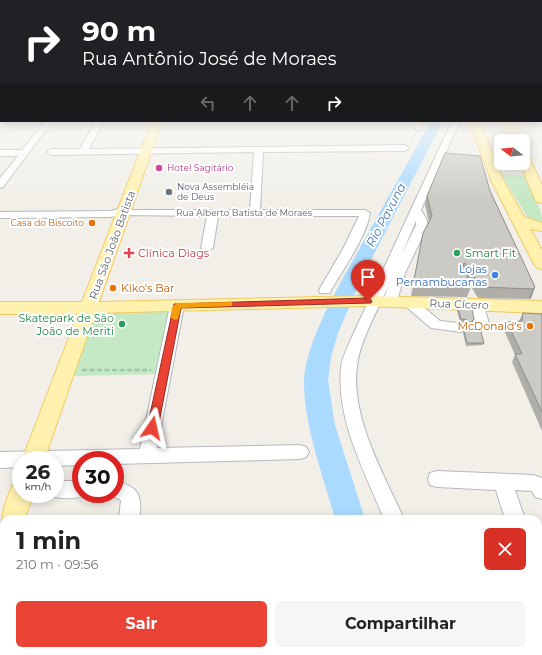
<!DOCTYPE html>
<html lang="pt">
<head>
<meta charset="utf-8">
<style>
  :root { --surface:#fff; --page:#f6f6f6; --text:#222; --muted:#767676; --accent:#ea4335 }
  body { margin:0; font-family:Montserrat,sans-serif; background:var(--page); color:var(--text); height:100vh; display:flex; flex-direction:column; font-size:15px; white-space:nowrap }
  * { box-sizing:border-box; margin:0 }
  p { font-size:13px; color:var(--muted) }
  .icon { flex:none; width:22px; height:22px; fill:none; stroke:currentColor; stroke-width:2; stroke-linecap:round; stroke-linejoin:round }
  .map { position:relative; flex:1; overflow:hidden }
  .details { position:absolute; left:0px; top:515px; width:542px; height:140px; display:flex; flex-direction:column; background:var(--surface); border-radius:12px 12px 0 0; box-shadow:0 2px 10px #0003 }
  .details>* { flex:none }
  .banner { position:absolute; left:0px; top:0px; width:542px; height:122px; box-shadow:0 2px 10px #0003; background:#202124; color:#fff; overflow:hidden }
  .needle { width:26px; rotate:286deg }
  .controls { position:absolute; left:494px; top:134px; display:grid; gap:8px }
  .controls a { display:grid; place-items:center; width:36px; height:36px; border-radius:6px; background:var(--surface); box-shadow:0 2px 10px #0003; font-size:20px }
  .speed { position:absolute; left:12px; top:451px; display:flex; gap:8px; font-size:20px; font-weight:700; text-align:center }
  .speed>* { display:grid; place-content:center; width:52px; height:52px; border-radius:50%; background:var(--surface); box-shadow:0 2px 10px #0003; line-height:1 }
  .speed small { font-size:10px; font-weight:400 }
  .speed .limit { border:6px solid #d22; background:#fff; color:#111 }
  .pin { position:absolute; display:grid; place-items:center; width:34px; height:34px; color:#fff; margin:-41px -17px; border-radius:50% 50% 50% 0; rotate:-45deg; box-shadow:0 0 4px #0007 }
  .pin .icon { rotate:45deg }
  .me { position:absolute; width:44px; margin:-22px; rotate:11deg; stroke-linejoin:round; filter:drop-shadow(0 0 3px #0008) }
  .turn { display:flex; align-items:center; gap:14px; height:84px; padding:0 16px; font-size:18px }
  .turn .icon { width:52px; height:52px; stroke-width:2.5 }
  .turn b { display:block; font-size:28px; line-height:34px }
  .lanes { display:flex; align-items:center; height:38px; padding:0 16px; background:#0003; justify-content:center; gap:20px; direction:ltr }
  .lanes .off { opacity:.35 }
  .round { display:grid; place-items:center; flex:none; width:42px; height:42px; border-radius:6px; background:var(--page) }
  .headline { display:flex; align-items:center; justify-content:space-between; height:68px; padding:0 16px }
  h1 { font-size:24px; font-weight:700; line-height:30px }
  .cta { display:flex; gap:8px; margin-top:auto; padding:8px 16px }
  .cta a { flex:1; height:46px; border-radius:6px; background:var(--accent); color:#fff; font-size:16px; font-weight:700; line-height:46px; text-align:center }
  .cta a+a { background:var(--page); color:var(--text) }
  .map>svg:first-child { display:block }
  .green { fill:#c5e8c5 }
  .lines { fill:none; stroke-linecap:round; stroke-linejoin:round }
  .river { fill:#aadaff; fill-rule:evenodd }
  .minor-casing { stroke:#b5b8bc; stroke-width:2 }
  .major-casing { stroke:#f2c960; stroke-width:2 }
  .path-far1 { stroke:#9cc7a9; stroke-width:1; stroke-dasharray:2.5 1; stroke-linecap:butt }
  .path { stroke:#9cc7a9; stroke-width:2.5; stroke-dasharray:5 2.5; stroke-linecap:butt }
  .minor { fill:#fff; fill-rule:evenodd }
  .major { fill:#fff2af; fill-rule:evenodd }
  .wall { fill:#afaea9 }
  .shaded-wall { fill:#8f8d8a }
  .building { fill:#cccac5; stroke:#8f8d8a }
  .route { fill:#ea4335; stroke:#982c22 }
  .slow { fill:#f59e0b }
  .hotel-dot { fill:#d1479c; stroke:#fff; stroke-width:1.5 }
  .worship-dot { fill:#6b7280; stroke:#fff; stroke-width:1.5 }
  .food-dot { fill:#e8710a; stroke:#fff; stroke-width:1.5 }
  .health-dot { fill:#e0444e; stroke:#fff; stroke-width:1.5 }
  .leisure-dot { fill:#2e9e5b; stroke:#fff; stroke-width:1.5 }
  .shop-dot { fill:#3f7fe0; stroke:#fff; stroke-width:1.5 }
  .labels { text-anchor:middle; stroke-width:4; stroke-linejoin:round; paint-order:stroke }
  .far-hotel-label { font-size:9px; fill:#b23c85; stroke:#fff; text-anchor:start }
  .far-worship-label { font-size:9px; fill:#5b616d; stroke:#fff; text-anchor:start }
  .far-street-label { font-size:9px; fill:#5f6368; stroke:#fff }
  .far-food-label { font-size:9px; fill:#c56008; stroke:#fff; text-anchor:end }
  .street-label { font-size:11px; fill:#5f6368; stroke:#fff }
  .health-label { font-size:11px; fill:#be3a42; stroke:#fff; text-anchor:start }
  .leisure-label { font-size:11px; fill:#27864d; stroke:#fff; text-anchor:start }
  .shop-label { font-size:11px; fill:#366cbe; stroke:#fff; text-anchor:end }
  .food-label { font-size:11px; fill:#c56008; stroke:#fff; text-anchor:start }
  .water-label { font-size:12px; font-style:italic; fill:#4174aa; stroke:#fff }
</style>
</head>
<body>
<div class="map">
<svg width="542" height="655" viewBox="0 0 542 655">
  <rect width="100%" height="100%" fill="#f1efe8"/>
  <!-- green -->
  <g class="green">
    <polygon points="501,174 528,176 542,216 542,226 531,223"/>
    <polygon points="169,311 158,374 73,376 95,312"/>
  </g>
  <g class="lines">
    <!-- river -->
    <g class="river">
      <path d="M431,121H443L362,277L338,333L331,357L328,380L335,425L365,519H335C323,475 304,427 304,381C305,340 346,273 366,237C388,198 409,160 431,121Z"/>
      <polygon points="377,651 413,651 415,655 379,655"/>
    </g>
    <!-- minor casing -->
    <g class="minor-casing">
      <g id="minor">
        <polygon points="541,120 542,124 530,123 526,121 541,121"/>
        <polygon points="45,121 53,121 3,187 0,188 0,178 18,156 0,156 0,150 22,150"/>
        <path d="M96,121H104L89,149L405,145L409,148L405,151L263,152L260,210H365L370,213C367,235 343,270 331,290L330,293H320L319,290L343,249L359,216H218L213,248L207,252L201,248L207,216L120,215L111,217L0,218V212L111,211L125,207L130,210H250L254,152L51,155L47,152L51,149H80Z"/>
        <polygon points="413,121 421,121 422,130 416,130"/>
        <path d="M452,121H461L458,125L421,210L426,218L428,225L405,273L397,301L395,304H385L383,301L389,284C379,308 360,340 357,366C350,416 384,475 404,519H384C365,472 336,420 341,368C342,358 347,348 351,339ZM416,221V225L401,256Z"/>
        <polygon points="409,298 414,299 440,321 466,324 468,327 466,330 461,332 431,328 404,305 402,302 404,299"/>
        <path d="M478,301L483,302L489,324C485,330 479,332 472,330L470,327L475,322L471,305L473,302Z"/>
        <polygon points="177,302 182,303 184,306 157,448 300,445 306,447 309,452 306,457 300,459 115,464 115,460 81,460 81,465 55,466 55,460 21,460 21,467 0,468 0,452 140,449 170,306 172,303"/>
        <polygon points="437,471 533,475 542,478 542,499 535,497 532,491 515,490 525,519 505,519 496,490 437,487 430,485 428,479 430,473"/>
        <path d="M55,481H81V494H88C78,500 59,499 48,495L55,494Z"/>
        <path d="M115,481C139,486 143,496 139,519H119L121,500L108,494H115Z"/>
        <polygon points="538,573 542,575 542,602 538,600"/>
        <polygon points="436,651 460,651 461,655 437,655"/>
      </g>
    </g>
    <!-- major casing -->
    <g class="major-casing">
      <g id="major">
        <polygon points="152,121 162,121 99,302 367,296 542,301 542,313 367,306 95,313 44,460 22,460 78,314 0,314 0,302 82,302"/>
        <polygon points="467,121 478,121 482,127 503,180 524,217 542,223 542,231 530,229 542,250 542,269 536,267 534,264 491,180 472,128"/>
        <polygon points="502,121 512,121 522,141 510,141"/>
        <polygon points="523,154 529,157 542,185 542,203 537,202 535,199 520,163 523,163"/>
        <path d="M21,483V494H33L25,519H4L3,527C0,514 7,499 12,486Z"/>
        <polygon points="4,529 4,564 0,566 0,531"/>
      </g>
    </g>
    <!-- path-far1 -->
    <polyline class="path-far1" points="409,142 415,134"/>
    <!-- path -->
    <polyline class="path" points="82,370 151,370"/>
    <!-- minor -->
    <use href="#minor" class="minor"/>
    <!-- major -->
    <use href="#major" class="major"/>
  </g>
  <!-- wall -->
  <g class="wall">
    <polygon points="490,191 535,287 531,298 529,299 478,298 470,285 471,287 467,297 411,296 421,243 429,222 425,205 427,196"/>
    <polygon points="458,308 473,322 469,326 466,323 460,322 457,311"/>
    <polygon points="523,313 542,314 542,431 512,362 515,355 504,330 507,322 519,321"/>
    <polygon points="464,330 484,343 483,345 466,346 463,333"/>
  </g>
  <!-- shaded-wall -->
  <g class="shaded-wall">
    <polygon points="535,287 531,298 529,299 533,289"/>
    <polygon points="474,319 473,322 469,326 470,323"/>
  </g>
  <!-- building -->
  <g class="building">
    <polygon points="445,153 480,156 490,191 535,287 533,289 481,287 465,263 463,264 471,287 413,285 423,233 432,216 427,196"/>
    <polygon points="458,308 472,309 474,319 470,323 467,320 461,319"/>
    <polygon points="523,313 542,314 542,412 515,354 522,354 507,322 522,321"/>
    <polygon points="470,325 473,329 480,329 484,343 467,343 464,330"/>
  </g>
  <!-- sky -->
  <linearGradient id="sky" x2="0" y2="1"><stop stop-color="#8fc3f1"/><stop offset="0.54" stop-color="#f9f8f5"/><stop offset="1" stop-color="#f9f8f5" stop-opacity="0"/></linearGradient>
  <rect width="542" height="201" fill="url(#sky)"/>
  <!-- route -->
  <polygon class="route" points="368,298 372,301 371,303 181,308 158,428 156,431 149,431 147,428 174,304"/>
  <!-- slow -->
  <polygon class="slow" points="229,302 232,302 232,306 181,308 178,319 175,320 170,317 173,306 177,303"/>
  <!-- markers -->
  <circle class="hotel-dot" cx="159" cy="168" r="4"/>
  <circle class="worship-dot" cx="169" cy="192" r="4"/>
  <g class="food-dot">
    <circle cx="92" cy="223" r="4"/>
    <circle cx="113" cy="288" r="4"/>
    <circle cx="530" cy="326" r="4"/>
  </g>
  <path class="health-dot" d="M127 247h4v4h4v4h-4v4h-4v-4h-4v-4h4z"/>
  <g class="leisure-dot">
    <circle cx="457" cy="253" r="4"/>
    <circle cx="122" cy="324" r="4"/>
  </g>
  <circle class="shop-dot" cx="495" cy="275" r="4"/>
  <g class="labels">
    <!-- far-hotel labels -->
    <g class="far-hotel-label">
      <text x="167" y="171">Hotel Sagitário</text>
    </g>
    <!-- far-worship labels -->
    <g class="far-worship-label">
      <text x="177" y="190">Nova Assembléia<tspan x="177" dy="10">de Deus</tspan></text>
    </g>
    <!-- far-street labels -->
    <g class="far-street-label">
      <text x="244" y="216">Rua Alberto Batista de Moraes</text>
    </g>
    <!-- far-food labels -->
    <g class="far-food-label">
      <text x="84" y="226">Casa do Biscoito</text>
    </g>
    <!-- street labels -->
    <g class="street-label">
      <text transform="translate(112 245) rotate(-70)" y="4">Rua São João Batista</text>
      <text transform="translate(459 304) rotate(2)" y="4">Rua Cícero</text>
    </g>
    <!-- health labels -->
    <g class="health-label">
      <text x="138" y="257">Clínica Diags</text>
    </g>
    <!-- leisure labels -->
    <g class="leisure-label">
      <text x="465" y="257">Smart Fit</text>
      <text x="114" y="322" text-anchor="end">Skatepark de São<tspan x="114" dy="13">João de Meriti</tspan></text>
    </g>
    <!-- shop labels -->
    <g class="shop-label">
      <text x="487" y="273">Lojas<tspan x="487" dy="13">Pernambucanas</tspan></text>
    </g>
    <!-- food labels -->
    <g class="food-label">
      <text x="121" y="292">Kiko's Bar</text>
      <text x="522" y="330" text-anchor="end">McDonald's</text>
    </g>
    <!-- water labels -->
    <g class="water-label">
      <text transform="translate(386 215) rotate(-62)" y="4">Rio Pavuna</text>
    </g>
  </g>
</svg>
<div class="controls">
<a><svg class="needle" viewBox="-14 -14 28 28"><path d="M0-13l5 13h-10z" fill="#e53935"/><path d="M0 13l5-13h-10z" fill="#767676"/></svg></a>
</div>
<div class="speed"><div>26<small>km/h</small></div><div class="limit">30</div></div>
<div class="pin" style="left:368px;top:301px;background:#d93025"><svg class="icon" aria-label="arrive" viewBox="0 0 24 24"><path d="M6 21V4h12l-3 4 3 4H6"/></svg></div>
<svg class="me" style="left:152px;top:428px" viewBox="-20 -20 40 40"><path d="M0-17L14 15 0 8-14 15z" fill="#ea4335" stroke="#fff" stroke-width="4"/></svg>
<div class="banner">
<div class="turn"><svg class="icon" aria-label="right" viewBox="0 0 24 24"><path d="M7 20v-9h11M14 6l5 5-5 5"/></svg><div><b>90 m</b>Rua Antônio José de Moraes</div></div>
<div class="lanes"><svg class="icon off" aria-label="left" viewBox="0 0 24 24"><path d="M17 20v-9H6M10 6l-5 5 5 5"/></svg><svg class="icon off" aria-label="ahead" viewBox="0 0 24 24"><path d="M12 20V5M6 11l6-6 6 6"/></svg><svg class="icon off" aria-label="ahead" viewBox="0 0 24 24"><path d="M12 20V5M6 11l6-6 6 6"/></svg><svg class="icon" aria-label="right" viewBox="0 0 24 24"><path d="M7 20v-9h11M14 6l5 5-5 5"/></svg></div>
</div>
<section class="details">
<div class="headline"><div><h1>1 min</h1><p>210 m · 09:56</p></div><a class="round" style="background:#d93025;color:#fff"><svg class="icon" aria-label="close" viewBox="0 0 24 24"><path d="M6 6l12 12M18 6L6 18"/></svg></a></div>
<div class="cta"><a>Sair</a><a>Compartilhar</a></div>
</section>
</div>
</body>
</html>
